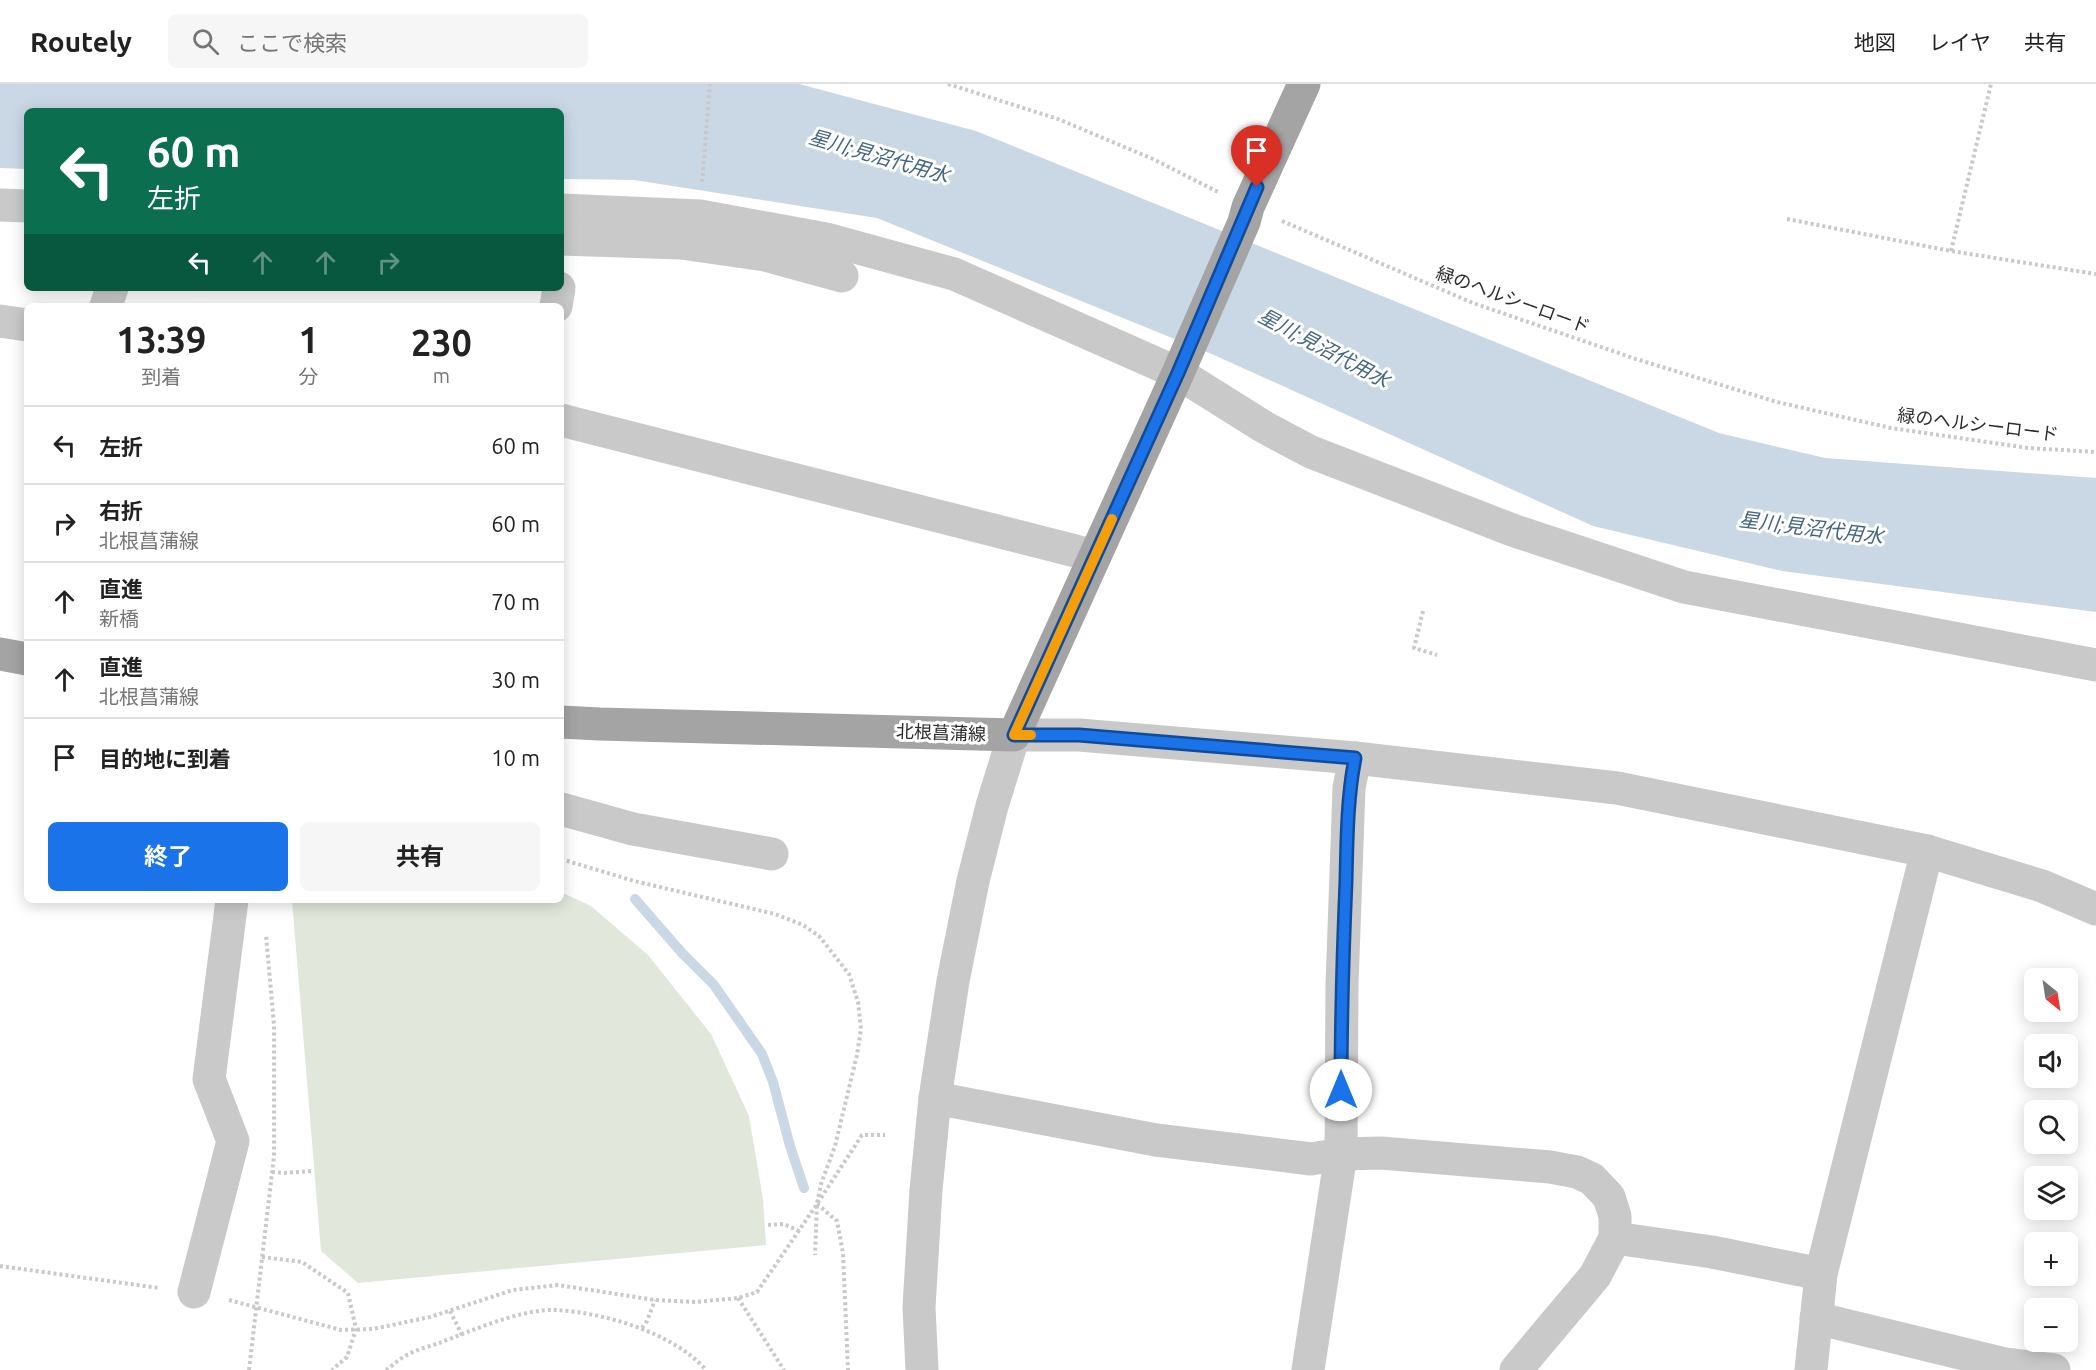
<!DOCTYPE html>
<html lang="ja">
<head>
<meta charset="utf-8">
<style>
  :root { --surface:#fff; --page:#f6f6f6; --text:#222; --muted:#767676; --line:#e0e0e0; --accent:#1a73e8 }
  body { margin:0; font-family:Ubuntu,"Noto Sans JP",sans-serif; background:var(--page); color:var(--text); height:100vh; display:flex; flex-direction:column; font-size:22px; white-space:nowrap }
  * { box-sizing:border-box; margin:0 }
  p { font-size:20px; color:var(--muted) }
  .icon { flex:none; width:33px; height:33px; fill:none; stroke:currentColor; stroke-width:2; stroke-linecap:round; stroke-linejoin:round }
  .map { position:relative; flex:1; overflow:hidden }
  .drawer { position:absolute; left:24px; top:219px; width:540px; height:600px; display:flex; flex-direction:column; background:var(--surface); border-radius:9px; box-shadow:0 3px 15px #0003 }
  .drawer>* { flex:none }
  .hud { position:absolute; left:24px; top:24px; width:540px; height:183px; border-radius:9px; box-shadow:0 3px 15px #0003; background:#0b6e4f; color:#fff; overflow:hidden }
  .needle { width:39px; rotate:150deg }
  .fabs { position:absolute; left:2024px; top:884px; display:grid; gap:12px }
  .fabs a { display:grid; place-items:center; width:54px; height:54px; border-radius:9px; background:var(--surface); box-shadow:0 3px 15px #0003; font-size:30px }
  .pin { position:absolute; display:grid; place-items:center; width:51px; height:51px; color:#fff; margin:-62px -26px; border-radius:50% 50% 50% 0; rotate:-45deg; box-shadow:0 0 6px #0007 }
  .pin .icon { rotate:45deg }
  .me { position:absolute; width:66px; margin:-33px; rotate:0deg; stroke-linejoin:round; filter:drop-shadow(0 0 4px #0008) }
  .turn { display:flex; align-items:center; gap:21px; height:126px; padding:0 24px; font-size:27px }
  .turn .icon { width:78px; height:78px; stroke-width:2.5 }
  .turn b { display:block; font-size:42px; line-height:51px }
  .lanes { display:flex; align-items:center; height:57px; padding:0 24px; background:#0003; justify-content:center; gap:30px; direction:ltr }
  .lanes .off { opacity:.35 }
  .eta { display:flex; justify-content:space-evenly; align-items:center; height:102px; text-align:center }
  .eta b { font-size:36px; font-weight:700; line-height:42px }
  .primary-button { display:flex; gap:12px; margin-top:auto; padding:12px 24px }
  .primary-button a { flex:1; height:69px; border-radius:9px; background:var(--accent); color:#fff; font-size:24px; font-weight:700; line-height:69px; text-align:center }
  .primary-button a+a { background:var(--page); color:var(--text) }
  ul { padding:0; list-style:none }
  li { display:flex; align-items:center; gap:18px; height:78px; padding:0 24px; border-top:2px solid var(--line) }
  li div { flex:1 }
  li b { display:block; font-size:22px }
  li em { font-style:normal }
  header { display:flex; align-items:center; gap:36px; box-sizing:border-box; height:84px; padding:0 30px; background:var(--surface); border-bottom:2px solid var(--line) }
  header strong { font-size:28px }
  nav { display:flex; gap:33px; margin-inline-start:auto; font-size:21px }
  .search { width:420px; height:54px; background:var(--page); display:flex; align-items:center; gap:15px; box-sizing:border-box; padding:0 21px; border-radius:9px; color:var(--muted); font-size:22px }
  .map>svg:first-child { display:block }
  .green { fill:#e1e8db }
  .water { fill:#cad8e6 }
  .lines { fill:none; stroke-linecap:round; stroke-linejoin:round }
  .stream { stroke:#cad8e6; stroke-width:10 }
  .path { stroke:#c9c9c9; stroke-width:4; stroke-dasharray:3 3; stroke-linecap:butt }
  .minor { stroke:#c9c9c9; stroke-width:33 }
  .major { stroke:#a4a4a4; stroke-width:33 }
  .route-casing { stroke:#114b97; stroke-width:15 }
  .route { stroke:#1a73e8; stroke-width:10 }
  .slow { stroke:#f59e0b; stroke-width:10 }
  .labels { text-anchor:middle; stroke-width:6; stroke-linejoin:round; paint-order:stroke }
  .street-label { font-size:18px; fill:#2c2c2c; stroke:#fff }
  .water-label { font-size:20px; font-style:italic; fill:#456483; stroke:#fff }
</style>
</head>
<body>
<header>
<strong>Routely</strong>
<div class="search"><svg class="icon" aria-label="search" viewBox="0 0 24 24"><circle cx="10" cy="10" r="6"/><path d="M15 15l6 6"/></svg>ここで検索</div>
<nav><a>地図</a><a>レイヤ</a><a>共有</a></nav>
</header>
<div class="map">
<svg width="2096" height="1286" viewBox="0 0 2096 1286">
  <rect width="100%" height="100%" fill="#fff"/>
  <!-- green -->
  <polygon class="green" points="561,808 591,822 648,871 711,950 749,1032 763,1115 766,1161 358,1199 321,1167 292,816 561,816"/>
  <!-- water -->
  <polygon class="water" points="0,0 799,0 976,47 1719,349 1825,374 2096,394 2096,528 1782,487 1593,442 1214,271 877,134 634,96 561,95 561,27 27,27 27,85 0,84"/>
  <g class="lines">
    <!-- stream -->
    <polyline class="stream" points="635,815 682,869 714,901 762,970 773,998 790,1062 804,1104"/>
    <!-- path -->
    <g class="path">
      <polyline points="948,0 1058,35 1153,75 1218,108"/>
      <polyline points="702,98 710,0"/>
      <polyline points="1787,135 1951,167 2096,190"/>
      <polyline points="1282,137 1473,219 1636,275 1777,318 1891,344 2028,364 2096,368"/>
      <polyline points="1951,167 1991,0"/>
      <polyline points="1423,527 1414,564 1437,571"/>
      <polyline points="561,775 634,797 775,830 803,841 819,852 849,890 858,918 861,945 857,971 835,1062 821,1100 817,1120 815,1171"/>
      <polyline points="272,1088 284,1089 312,1087"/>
      <polyline points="817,1120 837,1137 843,1169 848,1286"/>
      <polyline points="768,1141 784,1140 799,1147"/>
      <polyline points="262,1173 302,1178 348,1209 356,1245 347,1273 332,1286"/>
      <polyline points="0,1182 159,1204"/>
      <polyline points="738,1214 784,1286"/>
      <polyline points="229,1216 341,1246 373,1245 430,1233 513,1206 558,1201 655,1216 695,1218 738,1214 757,1208 817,1120 862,1051 885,1051"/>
      <polyline points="450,1227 462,1251"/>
      <polyline points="642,1244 647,1237 655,1216"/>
      <polyline points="249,1286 274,1072 274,941 266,851"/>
      <path d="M386,1286C392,1282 398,1276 405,1272C415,1266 428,1263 439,1259C471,1247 523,1224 557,1226C605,1229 674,1249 706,1286"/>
    </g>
    <!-- minor -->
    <g class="minor">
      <polyline points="0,121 27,122"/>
      <polyline points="561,126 700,132 826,155 954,190 1178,289 1264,343 1311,368 1515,447 1684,503 2096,581"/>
      <polyline points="561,155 681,159 765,171 842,192"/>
      <polyline points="106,222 112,204"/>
      <polyline points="556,222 559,204"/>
      <polyline points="0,237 27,241"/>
      <polyline points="561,336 1095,472"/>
      <polyline points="561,725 633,745 772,770"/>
      <polyline points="935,1014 1156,1056 1311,1075 1341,1070 1381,1069 1550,1083 1577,1088 1592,1095 1609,1113 1615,1132 1615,1154 1595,1192 1516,1286"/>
      <polyline points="1615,1154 1712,1168 1821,1190"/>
      <polyline points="194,1208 233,1057 209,995 232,816"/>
      <polyline points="1816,1234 2005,1280 2054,1286"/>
      <polyline points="922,1286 919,1223 926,1106 935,1014 953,897 973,797 992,722 1014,651 1079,651 1355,674 1617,704 1927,767 2042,802 2096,825"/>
      <polyline points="1308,1286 1341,1070 1342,901 1349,704 1355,674"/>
      <polyline points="1811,1286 1821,1190 1927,767"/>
    </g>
    <!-- major -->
    <g class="major">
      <polyline points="0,570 27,575"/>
      <polyline points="561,638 599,640 1014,651 1178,289 1244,138 1248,123 1304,0"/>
    </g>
  </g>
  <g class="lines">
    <!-- route casing -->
    <g class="route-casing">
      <path id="route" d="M1257,103L1178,289L1014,651H1079L1355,674C1347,715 1347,756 1346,797C1343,867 1341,936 1341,1006"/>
    </g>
    <!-- route -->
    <use href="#route" class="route"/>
    <!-- slow -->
    <polyline class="slow" points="1031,651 1014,651 1112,435"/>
  </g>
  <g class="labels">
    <!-- street labels -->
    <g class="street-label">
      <text transform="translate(1513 216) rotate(20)" y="6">緑のヘルシーロード</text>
      <text transform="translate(1978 341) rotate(7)" y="6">緑のヘルシーロード</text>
      <text transform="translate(941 649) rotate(2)" y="6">北根菖蒲線</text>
    </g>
    <!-- water labels -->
    <g class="water-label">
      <text transform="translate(879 72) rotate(16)" y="7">星川;見沼代用水</text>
      <text transform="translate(1324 264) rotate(28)" y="7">星川;見沼代用水</text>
      <text transform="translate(1811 444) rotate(7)" y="7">星川;見沼代用水</text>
    </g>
  </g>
</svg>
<div class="fabs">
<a><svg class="needle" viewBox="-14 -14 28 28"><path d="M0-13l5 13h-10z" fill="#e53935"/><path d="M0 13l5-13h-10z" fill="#767676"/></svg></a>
<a><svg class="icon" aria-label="sound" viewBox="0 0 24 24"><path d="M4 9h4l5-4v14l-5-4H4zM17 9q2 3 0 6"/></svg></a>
<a><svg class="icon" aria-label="search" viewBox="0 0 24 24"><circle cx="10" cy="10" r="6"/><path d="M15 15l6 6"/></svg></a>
<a><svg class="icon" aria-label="layers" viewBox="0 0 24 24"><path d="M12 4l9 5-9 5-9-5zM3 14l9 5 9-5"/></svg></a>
<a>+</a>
<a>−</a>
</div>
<div class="pin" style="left:1257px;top:103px;background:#d93025"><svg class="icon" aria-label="arrive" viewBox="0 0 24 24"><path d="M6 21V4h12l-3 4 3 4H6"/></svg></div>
<svg class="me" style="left:1341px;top:1006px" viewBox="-20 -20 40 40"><circle r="19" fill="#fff"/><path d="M0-13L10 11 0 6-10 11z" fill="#1a73e8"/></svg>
<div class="hud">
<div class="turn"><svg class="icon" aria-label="left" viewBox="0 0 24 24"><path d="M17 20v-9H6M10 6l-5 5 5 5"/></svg><div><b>60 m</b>左折</div></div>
<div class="lanes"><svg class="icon" aria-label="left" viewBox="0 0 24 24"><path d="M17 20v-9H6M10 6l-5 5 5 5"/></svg><svg class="icon off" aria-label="ahead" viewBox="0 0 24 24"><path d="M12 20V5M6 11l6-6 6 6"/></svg><svg class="icon off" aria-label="ahead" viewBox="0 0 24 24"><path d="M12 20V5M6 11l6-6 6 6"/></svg><svg class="icon off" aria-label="right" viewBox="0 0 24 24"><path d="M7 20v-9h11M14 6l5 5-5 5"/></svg></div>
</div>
<section class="drawer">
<div class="eta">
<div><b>13:39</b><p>到着</p></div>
<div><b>1</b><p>分</p></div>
<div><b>230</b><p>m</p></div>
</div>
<ul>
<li><svg class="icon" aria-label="left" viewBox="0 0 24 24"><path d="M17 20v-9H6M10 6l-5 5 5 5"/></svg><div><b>左折</b></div><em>60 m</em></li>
<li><svg class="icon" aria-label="right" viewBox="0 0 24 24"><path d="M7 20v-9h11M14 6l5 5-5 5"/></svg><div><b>右折</b><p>北根菖蒲線</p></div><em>60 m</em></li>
<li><svg class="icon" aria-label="ahead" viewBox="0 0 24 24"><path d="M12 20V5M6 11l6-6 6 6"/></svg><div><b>直進</b><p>新橋</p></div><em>70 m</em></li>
<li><svg class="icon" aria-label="ahead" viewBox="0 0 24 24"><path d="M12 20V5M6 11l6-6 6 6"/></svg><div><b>直進</b><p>北根菖蒲線</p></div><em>30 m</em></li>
<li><svg class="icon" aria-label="arrive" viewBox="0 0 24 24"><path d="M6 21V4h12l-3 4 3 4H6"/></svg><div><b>目的地に到着</b></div><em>10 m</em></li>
</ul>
<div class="primary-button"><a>終了</a><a>共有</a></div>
</section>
</div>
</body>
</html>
